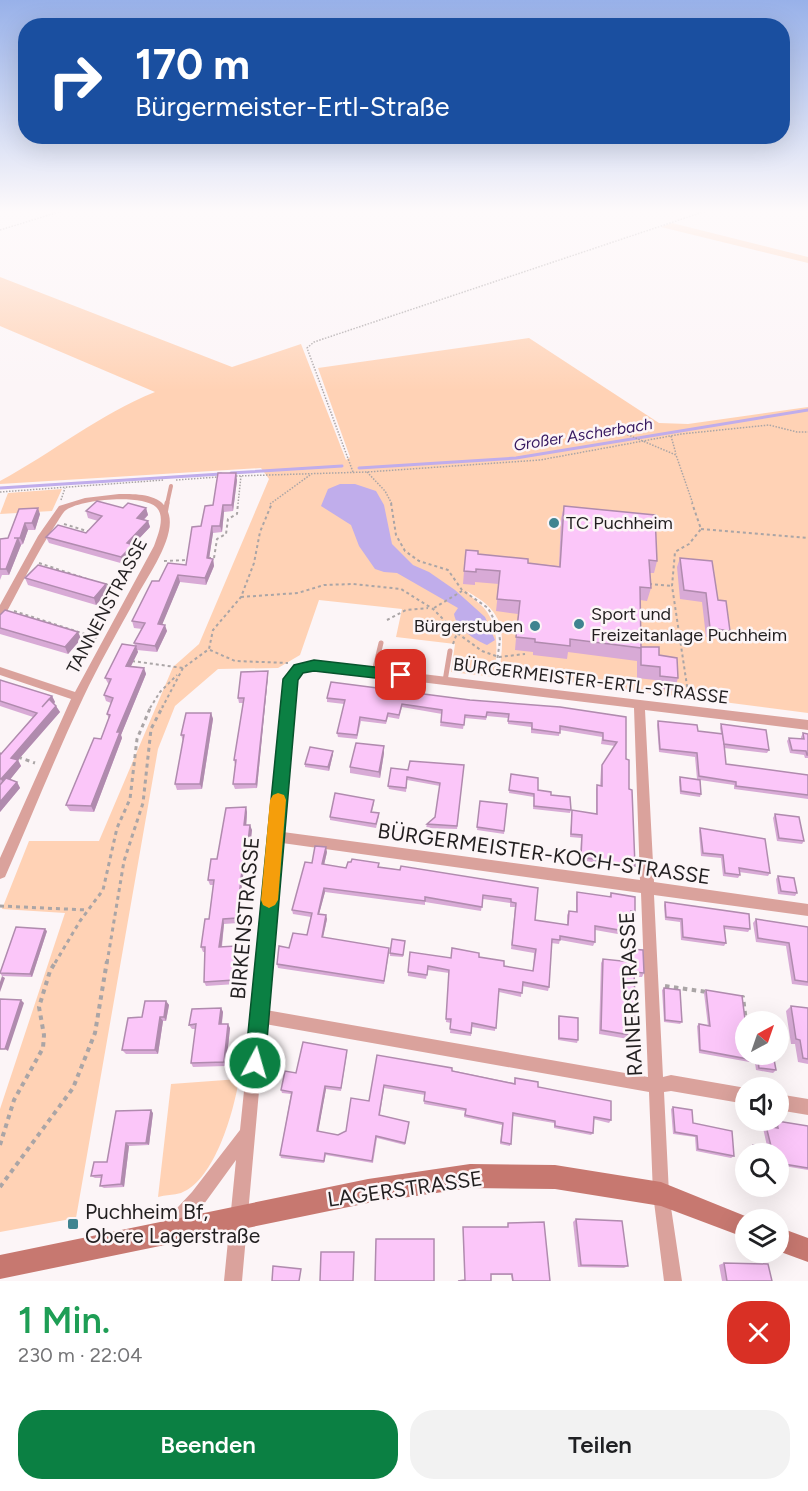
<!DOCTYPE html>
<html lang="de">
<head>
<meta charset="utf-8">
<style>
  :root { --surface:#fff; --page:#f2f2f2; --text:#202124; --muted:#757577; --accent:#0b8043 }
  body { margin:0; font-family:Figtree,sans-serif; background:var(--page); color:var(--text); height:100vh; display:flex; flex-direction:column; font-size:22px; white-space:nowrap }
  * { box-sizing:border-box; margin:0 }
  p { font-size:20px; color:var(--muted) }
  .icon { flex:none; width:33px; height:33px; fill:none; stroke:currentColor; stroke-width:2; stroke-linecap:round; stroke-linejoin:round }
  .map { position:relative; height:1281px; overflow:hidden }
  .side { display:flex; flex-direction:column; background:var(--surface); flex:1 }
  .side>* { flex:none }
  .top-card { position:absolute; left:18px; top:18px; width:772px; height:126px; border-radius:24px; box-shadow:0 6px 24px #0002; background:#1a4fa0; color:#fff; overflow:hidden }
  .needle { width:39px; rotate:40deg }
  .fabs { position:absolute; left:735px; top:1011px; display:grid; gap:12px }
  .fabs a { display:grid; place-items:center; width:54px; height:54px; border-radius:50%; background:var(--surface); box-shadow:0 6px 24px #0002; font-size:30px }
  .pin { position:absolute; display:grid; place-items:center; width:51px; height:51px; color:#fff; margin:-26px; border-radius:12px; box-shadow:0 3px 9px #0006 }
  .me { position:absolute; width:66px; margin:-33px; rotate:6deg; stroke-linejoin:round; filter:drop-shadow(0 0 4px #0008) }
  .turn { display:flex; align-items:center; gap:21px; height:126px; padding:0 18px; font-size:27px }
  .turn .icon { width:78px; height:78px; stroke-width:2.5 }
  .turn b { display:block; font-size:42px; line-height:51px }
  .round { display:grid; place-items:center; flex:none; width:63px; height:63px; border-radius:24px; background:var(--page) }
  .overview { display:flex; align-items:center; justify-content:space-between; height:102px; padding:0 18px }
  h1 { font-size:36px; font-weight:600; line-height:45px; color:#1e9e55 }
  .action { display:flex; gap:12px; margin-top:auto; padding:12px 18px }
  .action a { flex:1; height:69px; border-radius:24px; background:var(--accent); color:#fff; font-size:24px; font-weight:600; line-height:69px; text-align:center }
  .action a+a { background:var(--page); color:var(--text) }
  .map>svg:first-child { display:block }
  .green { fill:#ffd2b5 }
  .water { fill:#c0adeb }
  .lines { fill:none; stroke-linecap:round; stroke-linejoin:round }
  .stream { stroke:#c0adeb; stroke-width:3 }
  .path-far3 { stroke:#aaa5a6; stroke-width:1.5; stroke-dasharray:1.5 1.5; stroke-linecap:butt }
  .path-far2 { stroke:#aaa5a6; stroke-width:2; stroke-dasharray:3 3; stroke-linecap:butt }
  .path-far1 { stroke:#aaa5a6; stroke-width:3; stroke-dasharray:4 4; stroke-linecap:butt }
  .path { stroke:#aaa5a6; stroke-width:4; stroke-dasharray:4.5 4.5; stroke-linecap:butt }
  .lane-far1 { stroke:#daa29c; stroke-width:4 }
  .lane { stroke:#daa29c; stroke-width:5 }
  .street { fill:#daa29c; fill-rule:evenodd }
  .secondary { fill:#c77870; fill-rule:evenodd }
  .wall { fill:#d8aad6 }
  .shaded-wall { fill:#b08bae }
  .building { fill:#fbc6f9; stroke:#b08bae; stroke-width:1.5 }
  .route { fill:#0b8043; stroke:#07532c; stroke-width:1.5 }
  .slow { fill:#f59e0b }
  .poi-dot { fill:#3f8490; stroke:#fcf5f7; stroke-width:2 }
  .labels { text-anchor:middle; stroke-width:5; stroke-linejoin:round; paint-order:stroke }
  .far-water-label { font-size:16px; font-style:italic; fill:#371960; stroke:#fcf5f7 }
  .poi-label { font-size:18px; fill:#221f20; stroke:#fcf5f7; text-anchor:start }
  .street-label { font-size:18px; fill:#221f20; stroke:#fcf5f7 }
  .near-street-label { font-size:21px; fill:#221f20; stroke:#fcf5f7 }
  .near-poi-label { font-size:21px; fill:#221f20; stroke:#fcf5f7; text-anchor:start }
</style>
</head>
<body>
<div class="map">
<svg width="808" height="1281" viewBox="0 0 808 1281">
  <rect width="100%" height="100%" fill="#fcf5f7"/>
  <!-- green -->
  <g class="green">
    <polygon points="672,223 808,257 808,263 661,227"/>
    <path d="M0,277L232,367L301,344L346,460L350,457L318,368L529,338L659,423L688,424L808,407V713L499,673C502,651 507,626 490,608C484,601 474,596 467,591C471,597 478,602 484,608C501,628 496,653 495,677L451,672L455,644L396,637L402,609L319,600L300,655L278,668L218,669L175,706L158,749L76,1218L0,1232V1109L65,913L2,909L29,841H99L173,667L199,644L269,479L261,468L0,484V481C52,453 100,414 155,392L0,326Z"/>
    <polygon points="62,489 52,511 0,514 8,493"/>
    <path d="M239,1079C234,1111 215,1180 181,1193C174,1195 165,1195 158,1197L171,1084Z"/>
  </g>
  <!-- water -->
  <path class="water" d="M340,484H355L376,491L384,505L392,544L413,565L429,572L455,590L485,617L495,640L487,645C475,640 456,628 454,614L458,608L397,573L384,572L375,569L359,546L351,525L321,506L328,489Z"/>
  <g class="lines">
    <!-- stream -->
    <g class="stream">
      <polyline points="359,468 516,458 808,410"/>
      <polyline points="231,473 342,466"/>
      <polyline points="0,488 221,474"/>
    </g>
    <!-- path-far3 -->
    <g class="path-far3">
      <polyline points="0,230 62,211"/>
      <polyline points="619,431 676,455 693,504"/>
      <polyline points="671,436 676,454"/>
      <polyline points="353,472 307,348 314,342 706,211"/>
      <polyline points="367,472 385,491 392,504"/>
      <polyline points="236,476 367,472 540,460 681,434 769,425 797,432 808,432"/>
      <polyline points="176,480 218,477"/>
      <polyline points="0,492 164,480"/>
      <polyline points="61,500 65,488"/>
      <polyline points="238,504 241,476"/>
      <polyline points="270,504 310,475"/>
    </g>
    <!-- path-far2 -->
    <g class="path-far2">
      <polyline points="391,503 396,535 405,551 419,561 448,570 462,590 488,608 498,627 500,640 495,676"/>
      <polyline points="64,524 90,532"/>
      <polyline points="701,529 808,538"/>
      <polyline points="133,545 144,549"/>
      <polyline points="208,558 214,558 217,539 226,534 228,519 237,514 238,503"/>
      <polyline points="164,561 188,560"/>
      <polyline points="39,563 99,583"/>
      <polyline points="105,584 122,590"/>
      <polyline points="649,584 672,586"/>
      <polyline points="241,597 298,593 324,585 353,584 401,589 433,609 457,633 482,651 499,657 525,654"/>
      <polyline points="434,608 462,591"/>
      <polyline points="14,611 97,638"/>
      <polyline points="387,620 406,610 428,608"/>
      <polyline points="453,644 457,633"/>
      <polyline points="210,650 235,661 288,663"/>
      <polyline points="132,661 183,668 209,649 213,630 241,597 254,563 260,532 272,503"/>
      <polyline points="689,699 672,586 675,552 689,544 701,529 692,503"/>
      <polyline points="150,708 160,692 177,675"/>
      <polyline points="162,708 183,668"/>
    </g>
    <!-- path-far1 -->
    <g class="path-far1">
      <polyline points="18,757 35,763"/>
      <polyline points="0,906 87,910"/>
      <polyline points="55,963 80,921 103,890 117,828 130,799 137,739 151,706"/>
      <polyline points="107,963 124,861 143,803 151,729 163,706"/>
    </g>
    <!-- path -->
    <g class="path">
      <polyline points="665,986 707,992"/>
      <polyline points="739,997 743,997 746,1022"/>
      <polyline points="0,1145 14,1100 43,1048 44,1035 39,1007 50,971 56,961"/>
      <polyline points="0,1187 73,1088 95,1033 107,961"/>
    </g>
    <!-- lane-far1 -->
    <polyline class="lane-far1" points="167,504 171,486"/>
    <!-- lane -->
    <g class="lane">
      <polyline points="165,514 167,503"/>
      <polyline points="374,672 381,643"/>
      <polyline points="445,681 450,651"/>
    </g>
    <!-- street -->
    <g class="street">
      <path d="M119,494C136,494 164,493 169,515C175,539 147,577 136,598C118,631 99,664 83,698C55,757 31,818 5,877L0,879V858L71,699L0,675V667L75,692L154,546C158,535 166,516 156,507C142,494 82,499 66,510C62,513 59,520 56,524C36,554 21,586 4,617L0,618V605L38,536L59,506L85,498Z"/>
      <path d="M314,661L808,720V730L645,710L654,882L808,904V916L654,895L663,1077L671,1075L746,1088V1104L671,1091L664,1092L669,1194L682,1281H664L653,1194L649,1092L265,1024L242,1281H224L236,1160L204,1204L176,1234L170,1237L164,1234L161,1228L164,1222L192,1192L240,1130L286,679L293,668ZM314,669L634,708L640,880L283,832L296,679L304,672ZM282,843L641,893L648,1077L266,1010Z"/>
      <polygon points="778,1094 808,1099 808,1115 778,1110"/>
    </g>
    <!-- secondary -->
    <g class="secondary">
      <polygon points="470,1164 555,1165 661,1182 755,1220 746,1220 746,1238 661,1206 555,1189 470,1188 368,1203 0,1279 0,1255 368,1179"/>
      <polygon points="778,1227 808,1238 808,1262 778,1251"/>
    </g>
  </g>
  <!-- wall -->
  <g class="wall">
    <polygon points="237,480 233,511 224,512 222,532 213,533 209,559 213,559 214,566 206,585 180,582 162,624 167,631 157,652 137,650 138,652 131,666 144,668 146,674 121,735 122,738 94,812 70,811 66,805 101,739 109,719 107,714 111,703 106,701 104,695 109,685 105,678 135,646 134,643 142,629 134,628 132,621 159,581 186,565 201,526 213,505"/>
    <polygon points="564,506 657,561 654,573 650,573 651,588 647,601 640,600 641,647 659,655 678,678 674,691 655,688 655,680 637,678 637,661 568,652 567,659 533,655 533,652 515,650 518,614 496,611 499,584 475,582 475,585 463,584 464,571 478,554 528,563 559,566 561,519"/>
    <polygon points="123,508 146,508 148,515 144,520 148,521 150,527 133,545 135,552 124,564 49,543 46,537 86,533 98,521 88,518 86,511"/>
    <polygon points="19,509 40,514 35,530 28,530 23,544 21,545 9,575 2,575 0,580 0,539 8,538"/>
    <polygon points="680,558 718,600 730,631 726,640 706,637 702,602 680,599 677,567"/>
    <polygon points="25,578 108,591 96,605 28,585"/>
    <polygon points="0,615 78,632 81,639 68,654 0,634"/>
    <polygon points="268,676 257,788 235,789 233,784 235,765 234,760 243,703 239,703 238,698"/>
    <polygon points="0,680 52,696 55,702 54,704 60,712 18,760 21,766 10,779 17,782 20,788 0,812 0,785 1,784 0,784 0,753 1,754 33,717 0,706"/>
    <polygon points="327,698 470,700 626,717 626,759 629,789 635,866 633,869 580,860 581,838 570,837 572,810 596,814 596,789 597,785 600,786 601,769 602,765 615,746 601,744 602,737 560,730 559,736 531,733 531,727 508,724 508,718 487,716 486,720 465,718 463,729 440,726 442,714 402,707 399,719 388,717 386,724 361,721 357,739 338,737 337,733 344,704 327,702"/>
    <polygon points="211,713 213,719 202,789 177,790 175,784 183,741 181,735"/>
    <polygon points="658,721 698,731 721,734 720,728 721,724 769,750 767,753 724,748 726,764 808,775 808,799 734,789 734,785 700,780 701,794 700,797 680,794 679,780 680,777 697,779 695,757 659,752 657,725"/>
    <polygon points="803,733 808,734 808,758 805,758 804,755 790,753 787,741 789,738 801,739 801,737"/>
    <polygon points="384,746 384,753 380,778 350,773 350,767"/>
    <polygon points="333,751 333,754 329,771 305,767 305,764"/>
    <polygon points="464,765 457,829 426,828 427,824 435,817 440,786 407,780 406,792 389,789 388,786 408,770"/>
    <polygon points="511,774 571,810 570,813 533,809 534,797 509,793"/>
    <polygon points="480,801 507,804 504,834 477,830"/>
    <polygon points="374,803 372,812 379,816 376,828 330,820 330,817"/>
    <polygon points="247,812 246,825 252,830 248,863 245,863 242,883 238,923 224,924 222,947 236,946 238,950 236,984 206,986 204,982 205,952 203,952 201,947 209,919 213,885 210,885 208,880"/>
    <polygon points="775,814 804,841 802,844 777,841 773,818"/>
    <polygon points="700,828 770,873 768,876 739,872 740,875 738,878 723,876 721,858 701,856 699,831"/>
    <polygon points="327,852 324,865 346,868 379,867 538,888 535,920 567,925 567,915 569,911 576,912 576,897 577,892 609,897 611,893 635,912 633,916 631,915 631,932 629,936 595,930 595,942 593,946 560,940 559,944 551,943 549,987 548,991 522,986 521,997 499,992 495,1031 472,1027 471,1036 450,1033 451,1023 446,1022 449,973 428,970 426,979 408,976 408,972 451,958 479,957 504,966 533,971 534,953 511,949 515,907 510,907 510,903 483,899 481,911 425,902 425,905 325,892 319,914 327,919 323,938 389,952 384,984 278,968 277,964 289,948 307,935 311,917 293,914 292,910 312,863"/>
    <polygon points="778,876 797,893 795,896 778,894 776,879"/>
    <polygon points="665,902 750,929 748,932 725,929 726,943 724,946 681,940 680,922 665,920 664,905"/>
    <polygon points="756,919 808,927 808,986 792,984 786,946 756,942 753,923"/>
    <polygon points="47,931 32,977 2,976 0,973"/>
    <polygon points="405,943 403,957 390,956 390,953"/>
    <polygon points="630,949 644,973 642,977 635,977 636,1036 634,1040 599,1034 601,963 603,959 628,962 628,953"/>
    <polygon points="664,988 682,1022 680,1024 664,1022 662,990"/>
    <polygon points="706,990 746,1054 776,1070 773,1073 756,1070 755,1063 699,1053 697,1026 699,1024 708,1026 704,993"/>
    <polygon points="166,1001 169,1005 166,1021 163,1021 158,1054 126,1054 122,1050 142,1017"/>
    <polygon points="791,1006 808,1008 808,1064 798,1062 795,1044 791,1044 786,1011"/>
    <polygon points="221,1008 223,1012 222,1024 230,1028 226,1066 193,1067 191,1063 196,1029 192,1029 189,1025"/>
    <polygon points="559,1016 578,1040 577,1043 558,1040 558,1018"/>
    <polygon points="347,1050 347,1053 341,1091 326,1089 318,1131 338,1135 346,1131 369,1101 377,1055 514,1083 515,1078 538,1087 611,1120 609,1123 593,1119 593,1133 591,1135 554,1128 554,1123 513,1116 510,1146 500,1144 502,1125 464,1117 465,1111 424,1104 425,1095 384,1088 380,1115 409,1122 405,1145 377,1138 373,1163 326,1155 324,1163 281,1158 280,1155 291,1094 282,1093 281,1090 296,1073"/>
    <polygon points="673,1107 693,1123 734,1156 731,1158 696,1151 695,1137 673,1134 671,1109"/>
    <polygon points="153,1113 149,1145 129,1146 124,1187 104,1188 100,1186 101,1178 95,1178 91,1176 107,1162"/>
    <polygon points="777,1121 808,1126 808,1170 778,1165 778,1154 752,1154 751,1147 753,1145 767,1146 763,1128 766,1126 774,1127 774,1124"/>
    <polygon points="576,1219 628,1266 624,1268 578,1267 573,1222"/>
    <polygon points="508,1223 550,1281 512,1281 511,1275 491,1275 465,1280 463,1227 508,1227"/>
    <polygon points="724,1263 772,1281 722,1281 719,1265"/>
  </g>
  <!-- shaded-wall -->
  <g class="shaded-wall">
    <polygon points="236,473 237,480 233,511 232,505"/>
    <polygon points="223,505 224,512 222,532 220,526"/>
    <polygon points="38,508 40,514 35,530 32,523"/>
    <polygon points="146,508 148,515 139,524 137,518"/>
    <polygon points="148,521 150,527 133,545 135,552 124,564 121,557 127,543"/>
    <polygon points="25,523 28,530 23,544 20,538"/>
    <polygon points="212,526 213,533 208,565 207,558"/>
    <polygon points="18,538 21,545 9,575 6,569"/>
    <polygon points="213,559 214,566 206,585 205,578"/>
    <polygon points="178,575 180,582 160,630 158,624"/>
    <polygon points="106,584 108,591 96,605 94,598"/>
    <polygon points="165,625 167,631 157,652 155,646"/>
    <polygon points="78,632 81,639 68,654 65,647"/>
    <polygon points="136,646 138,652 128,672 126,666"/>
    <polygon points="144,668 146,674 121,735 122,738 94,812 91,806 117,732"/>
    <polygon points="268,671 268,676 257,788 256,784"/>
    <polygon points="52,696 55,702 46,713 42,707"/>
    <polygon points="56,706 60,712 18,760 21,766 5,786 1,779 11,758"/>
    <polygon points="211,713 213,719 202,789 200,784"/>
    <polygon points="384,746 384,753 380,778 379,772"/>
    <polygon points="333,751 333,754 329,771 328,767"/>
    <polygon points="17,782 20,788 0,812 0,802"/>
    <polygon points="246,807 247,812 246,830 244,825"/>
    <polygon points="250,825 252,830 248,863 246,858"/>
    <polygon points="326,847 327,852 323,869 322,864"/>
    <polygon points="244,858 245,863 242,883 238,923 237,918 241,878"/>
    <polygon points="324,888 325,892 318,918 318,914"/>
    <polygon points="326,915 327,919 322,941 322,937"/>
    <polygon points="223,919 224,924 221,951 219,947"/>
    <polygon points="45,929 47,931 32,977 30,974"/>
    <polygon points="236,946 238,950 236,984 234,980"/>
    <polygon points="2,976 5,978 0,992 0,982"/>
    <polygon points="21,1000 24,1003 8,1051 5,1049"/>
    <polygon points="166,1001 169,1005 166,1021 164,1017"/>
    <polygon points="221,1008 223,1012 221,1028 219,1024"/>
    <polygon points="160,1017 163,1021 158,1054 155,1050"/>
    <polygon points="228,1024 230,1028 226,1066 224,1062"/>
    <polygon points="325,1086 326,1089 318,1133 317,1131"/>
    <polygon points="151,1110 153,1113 149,1145 146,1143"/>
    <polygon points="126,1143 129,1146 124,1187 121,1184"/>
  </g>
  <!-- building -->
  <g class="building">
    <polygon points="218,473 236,473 232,505 223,505 220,526 212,526 207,558 213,559 205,578 178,575 158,624 165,625 155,646 134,643 145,623 132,621 152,581 159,581 168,563 186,565 192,527 201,526 205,506 213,505"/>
    <polygon points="97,501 123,508 128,503 146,508 137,518 148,521 127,543 133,545 121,557 46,537 58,525 86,533 102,516 86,511"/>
    <polygon points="564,506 655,515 657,561 649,560 651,588 640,587 641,647 659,647 659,655 677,658 678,678 660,676 660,667 641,665 641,648 570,639 570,646 535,642 535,639 516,637 520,601 497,599 500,571 476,569 476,572 464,571 466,550 478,551 478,554 528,559 528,563 560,567"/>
    <polygon points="38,508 32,523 25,523 20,538 14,538 18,538 6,569 0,569 0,539 8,538 19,509"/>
    <polygon points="680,558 712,561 718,600 726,601 730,631 710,628 706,593 684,590"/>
    <polygon points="38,565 106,584 94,598 25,578"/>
    <polygon points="5,610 78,632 65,647 0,628 0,615"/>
    <polygon points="122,644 136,646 126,666 144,668 117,732 120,732 91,806 66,805 94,738 101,739 110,715 107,714 113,698 104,695 111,679 105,678"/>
    <polygon points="268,671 256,784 233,784 236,760 234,760 244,698 238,698 241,672"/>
    <polygon points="0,680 52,696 42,707 49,699 56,706 11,758 18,760 1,779 0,779 0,753 1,754 37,713 0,701"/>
    <polygon points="331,682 470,700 560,707 626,717 626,759 629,760 629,789 632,790 635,866 581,857 582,835 571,834 572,810 597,814 597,785 602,786 602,765 617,742 603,740 603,733 560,726 560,733 532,729 532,723 508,721 509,714 487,712 486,717 465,715 464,725 441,722 442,710 402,704 399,715 388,713 386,721 360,717 357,735 337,733 345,700 327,698"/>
    <polygon points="186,713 211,713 200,784 175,784 184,735 181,735"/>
    <polygon points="658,721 697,725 698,731 723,734 726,764 808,775 808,795 736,786 736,782 699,776 697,753 660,749"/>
    <polygon points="721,724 766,730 769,750 724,744"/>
    <polygon points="803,733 808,734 808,755 807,755 806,751 792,750 789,738 804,739"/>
    <polygon points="356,743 384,746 379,772 350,767"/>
    <polygon points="310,747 333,751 328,767 305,764"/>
    <polygon points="410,761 464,765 457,826 427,824 435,817 440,783 407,777 406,788 388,786 391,768 408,770"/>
    <polygon points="511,774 538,778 538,790 551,792 551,795 570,797 571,810 534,806 534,794 509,790"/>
    <polygon points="680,777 700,780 701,794 681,791"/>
    <polygon points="6,778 17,782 0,802 0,785"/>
    <polygon points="335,793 374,800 371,812 379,813 376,824 330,817"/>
    <polygon points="480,801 507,804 504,831 477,827"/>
    <polygon points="246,807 244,825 250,825 246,858 244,858 241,878 237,918 223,919 219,947 236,946 234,980 204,982 205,947 201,947 205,919 209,919 214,880 208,880 211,859 217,859 226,808"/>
    <polygon points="775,814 799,817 804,841 779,838"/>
    <polygon points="700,828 765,839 770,873 739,868 740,875 725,873 723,855 703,853"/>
    <polygon points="315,846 326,847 322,864 346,868 348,862 351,862 352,859 379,863 378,867 400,870 401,866 538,888 535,920 568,925 569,911 577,912 577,892 611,897 611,893 635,897 635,912 631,911 631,932 595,926 595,942 560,936 560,940 552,939 549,987 523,982 522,993 499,989 496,1028 472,1023 471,1033 450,1029 451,1019 446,1019 449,970 428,966 427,975 408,972 410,952 451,958 452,948 479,953 479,957 504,961 504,966 533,971 536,949 512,945 516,903 511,902 511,899 483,895 482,907 425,897 425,901 324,888 318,914 326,915 322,937 389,948 384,981 277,964 279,946 289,948 293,933 307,935 312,913 292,910 305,862 312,863"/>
    <polygon points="778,876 794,878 797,893 781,891"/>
    <polygon points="665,902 749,914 750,929 724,926 726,943 683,937 682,919 666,917"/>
    <polygon points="756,919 808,927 808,982 795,980 789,943 758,938"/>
    <polygon points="16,927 45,929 30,974 0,973"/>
    <polygon points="392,939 405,941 403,955 390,953"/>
    <polygon points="630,949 643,950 644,973 634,972 636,1036 601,1030 603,959 631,962"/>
    <polygon points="664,988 680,990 682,1022 665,1020"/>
    <polygon points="706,990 742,996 746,1027 746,1054 773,1054 776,1070 759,1068 758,1061 700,1050 699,1024 710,1026"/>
    <polygon points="0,999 21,1000 5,1049 0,1049"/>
    <polygon points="145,1001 166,1001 164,1017 160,1017 155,1050 122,1050 128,1018 142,1017"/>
    <polygon points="791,1006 808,1008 808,1059 803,1058 800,1040 796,1039"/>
    <polygon points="221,1008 219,1024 228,1024 224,1062 191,1063 196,1024 189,1025 192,1009"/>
    <polygon points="559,1016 578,1018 578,1040 559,1038"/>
    <polygon points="303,1042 347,1050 341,1088 325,1086 317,1131 338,1135 346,1131 351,1098 369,1101 377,1055 452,1068 452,1071 515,1084 515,1078 538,1082 538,1087 611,1101 611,1120 594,1117 593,1133 555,1126 555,1121 513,1113 511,1144 501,1142 503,1123 465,1115 466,1109 424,1101 425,1092 384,1085 379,1115 409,1122 405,1143 376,1136 372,1161 325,1153 324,1161 280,1155 292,1092 281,1090 285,1071 296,1073"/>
    <polygon points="673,1107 692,1110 693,1123 732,1131 734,1156 698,1149 697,1136 675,1132"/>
    <polygon points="151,1110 146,1143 126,1143 121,1184 100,1186 102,1175 91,1176 94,1162 107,1162 116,1111"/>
    <polygon points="777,1121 808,1126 808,1168 778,1163 778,1154 755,1154 753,1145 771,1146 766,1126 778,1128"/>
    <polygon points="576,1219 622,1221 628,1266 581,1265"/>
    <polygon points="544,1222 550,1281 513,1281 512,1274 491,1274 491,1281 458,1281 465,1280 463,1227 508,1227 508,1223"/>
    <polygon points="376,1239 434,1239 434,1281 375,1281"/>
    <polygon points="321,1252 354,1252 353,1281 320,1281"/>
    <polygon points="724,1263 768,1264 772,1281 727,1281"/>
    <polygon points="273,1266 301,1269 299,1281 272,1281"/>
  </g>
  <!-- sky -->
  <linearGradient id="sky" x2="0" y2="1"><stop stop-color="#98b1e9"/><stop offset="0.54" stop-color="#fefafb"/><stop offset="1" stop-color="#fefafb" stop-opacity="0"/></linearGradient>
  <rect width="808" height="391" fill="url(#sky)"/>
  <!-- route -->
  <polygon class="route" points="314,660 401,670 408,675 401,681 314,671 303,673 298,680 265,1063 262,1070 255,1073 248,1070 245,1063 283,679 294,665"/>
  <!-- slow -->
  <polygon class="slow" points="278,793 284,795 286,800 278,900 275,905 269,908 263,905 261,900 270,800 273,795"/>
  <!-- markers -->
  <g class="poi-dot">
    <circle cx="554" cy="523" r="6"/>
    <circle cx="579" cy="624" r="6"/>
    <circle cx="535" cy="626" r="6"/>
    <rect x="67" y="1218" width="12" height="12" rx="3"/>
  </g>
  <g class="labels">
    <!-- far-water labels -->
    <g class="far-water-label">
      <text transform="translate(583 434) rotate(-9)" y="6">Großer Ascherbach</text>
    </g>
    <!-- poi labels -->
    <g class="poi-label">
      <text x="566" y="529">TC Puchheim</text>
      <text x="591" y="620">Sport und<tspan x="591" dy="21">Freizeitanlage Puchheim</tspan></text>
      <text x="523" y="632" text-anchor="end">Bürgerstuben</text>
    </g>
    <!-- street labels -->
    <g class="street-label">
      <text transform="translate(107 606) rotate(-62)" y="6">TANNENSTRASSE</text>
      <text transform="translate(591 681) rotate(7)" y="6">BÜRGERMEISTER-ERTL-STRASSE</text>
    </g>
    <!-- near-street labels -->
    <g class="near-street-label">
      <text transform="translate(544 854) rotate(8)" y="7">BÜRGERMEISTER-KOCH-STRASSE</text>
      <text transform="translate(245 918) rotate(-85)" y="7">BIRKENSTRASSE</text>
      <text transform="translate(631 994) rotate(-93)" y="7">RAINERSTRASSE</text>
      <text transform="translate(405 1189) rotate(-8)" y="7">LAGERSTRASSE</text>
    </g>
    <!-- near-poi labels -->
    <g class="near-poi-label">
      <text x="85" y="1219">Puchheim Bf,<tspan x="85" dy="24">Obere Lagerstraße</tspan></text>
    </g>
  </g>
</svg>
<div class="fabs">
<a><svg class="needle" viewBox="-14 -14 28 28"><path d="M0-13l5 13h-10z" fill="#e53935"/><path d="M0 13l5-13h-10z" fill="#757577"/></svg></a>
<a><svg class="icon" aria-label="sound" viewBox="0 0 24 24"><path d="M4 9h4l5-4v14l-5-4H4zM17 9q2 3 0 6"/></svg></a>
<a><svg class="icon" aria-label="search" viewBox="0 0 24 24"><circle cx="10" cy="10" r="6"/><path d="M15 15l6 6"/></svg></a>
<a><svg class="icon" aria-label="layers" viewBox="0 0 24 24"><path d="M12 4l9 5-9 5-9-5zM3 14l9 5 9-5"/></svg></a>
</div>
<div class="pin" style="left:401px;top:675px;background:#d93025"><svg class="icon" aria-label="arrive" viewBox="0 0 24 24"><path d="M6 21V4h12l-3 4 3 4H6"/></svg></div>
<svg class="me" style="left:255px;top:1063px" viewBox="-20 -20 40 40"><circle r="17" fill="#0b8043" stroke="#fff" stroke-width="3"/><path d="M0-11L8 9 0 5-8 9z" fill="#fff"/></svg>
<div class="top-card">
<div class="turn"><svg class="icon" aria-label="right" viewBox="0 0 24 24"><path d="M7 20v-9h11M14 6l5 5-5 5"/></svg><div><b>170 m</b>Bürgermeister-Ertl-Straße</div></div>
</div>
</div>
<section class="side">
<div class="overview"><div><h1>1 Min.</h1><p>230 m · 22:04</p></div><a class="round" style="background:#d93025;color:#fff"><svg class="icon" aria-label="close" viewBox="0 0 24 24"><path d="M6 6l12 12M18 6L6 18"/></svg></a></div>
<div class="action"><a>Beenden</a><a>Teilen</a></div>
</section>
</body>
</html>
